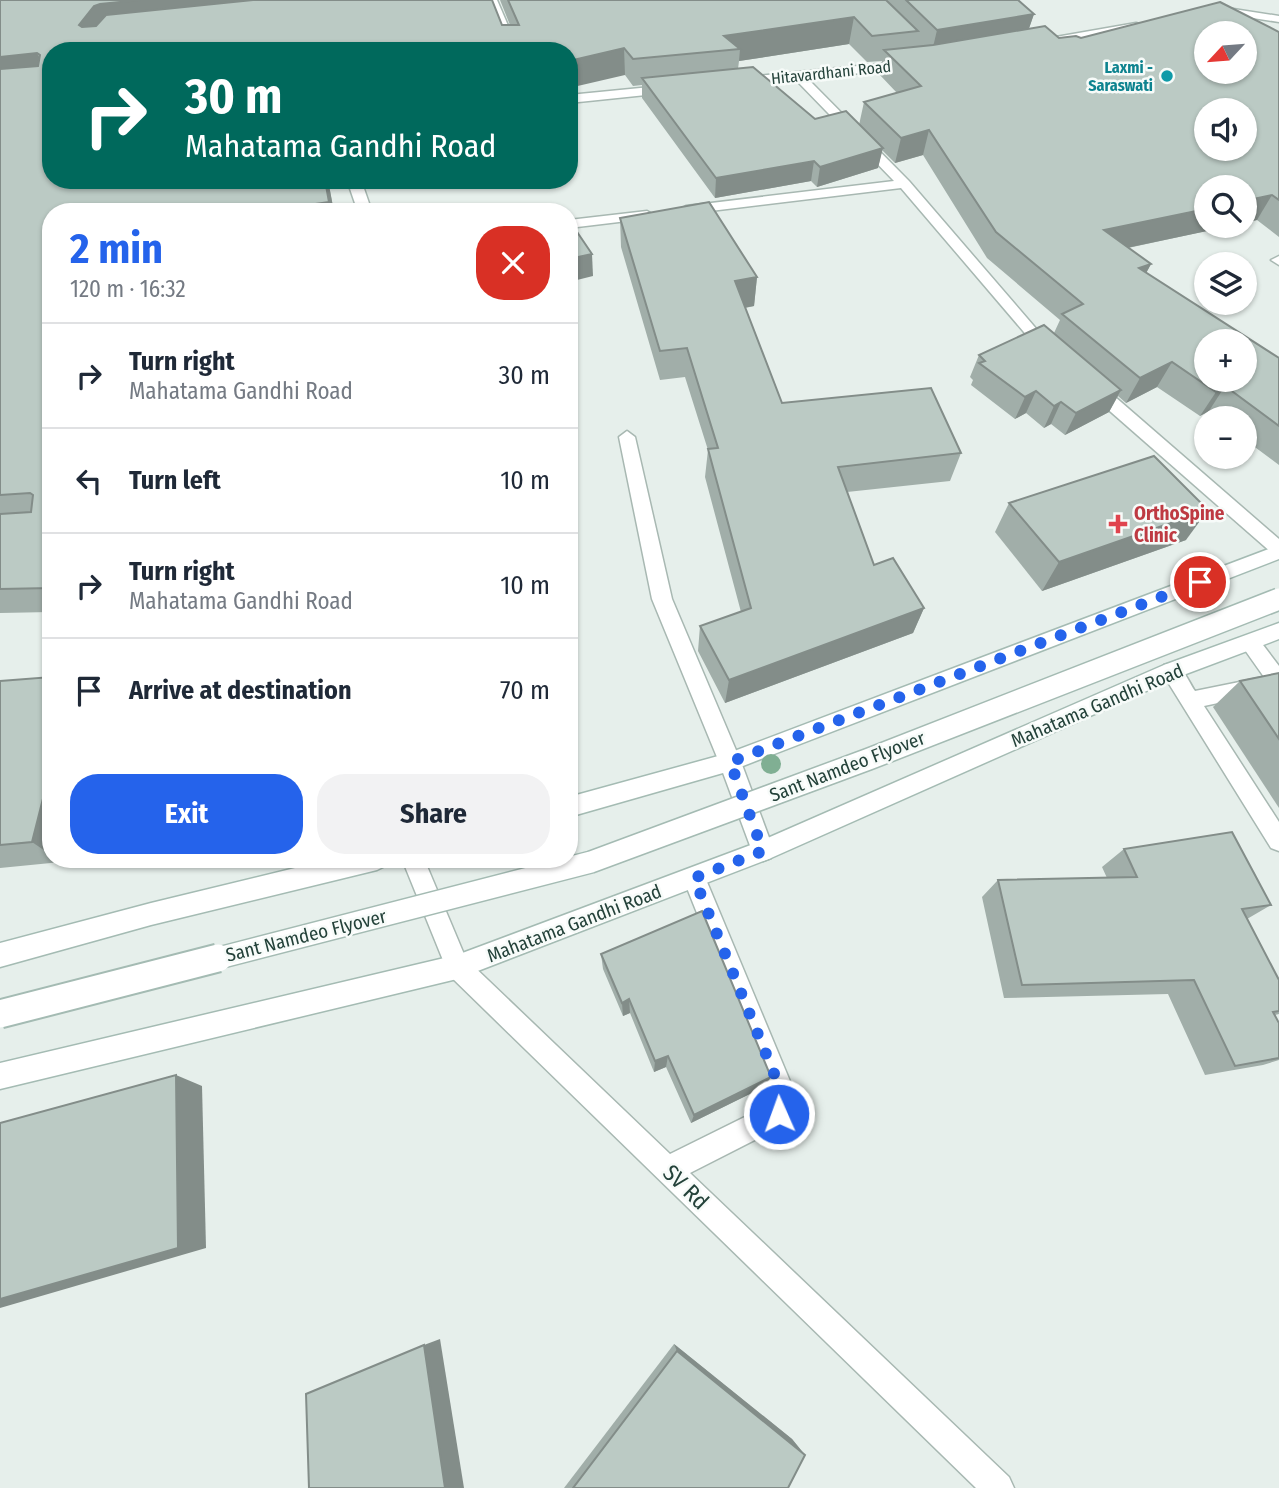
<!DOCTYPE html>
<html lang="en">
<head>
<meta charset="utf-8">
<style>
  :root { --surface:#fff; --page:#f2f2f3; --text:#1f2937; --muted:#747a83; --line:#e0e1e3; --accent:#2563eb }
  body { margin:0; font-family:"Fira Sans Condensed",sans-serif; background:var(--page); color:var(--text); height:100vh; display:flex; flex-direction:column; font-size:26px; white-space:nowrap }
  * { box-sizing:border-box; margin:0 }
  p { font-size:23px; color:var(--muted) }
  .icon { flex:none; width:38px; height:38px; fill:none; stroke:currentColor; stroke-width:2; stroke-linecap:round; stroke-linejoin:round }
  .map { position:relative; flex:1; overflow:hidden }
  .sheet { position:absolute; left:42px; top:203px; width:536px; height:665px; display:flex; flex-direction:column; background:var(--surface); border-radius:28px; box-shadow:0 2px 5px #0004 }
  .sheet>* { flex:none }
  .hud { position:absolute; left:42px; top:42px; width:536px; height:147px; border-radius:28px; box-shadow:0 2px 5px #0004; background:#00695c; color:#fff; overflow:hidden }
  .needle { width:46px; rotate:244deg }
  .buttons { position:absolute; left:1194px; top:21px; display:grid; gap:14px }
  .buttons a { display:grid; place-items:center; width:63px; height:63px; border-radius:50%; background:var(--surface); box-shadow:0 2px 5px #0004; font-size:35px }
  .pin { position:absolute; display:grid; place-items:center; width:60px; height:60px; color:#fff; margin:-30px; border:4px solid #fff; border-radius:50%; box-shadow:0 2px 7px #0007 }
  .me { position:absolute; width:77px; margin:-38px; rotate:358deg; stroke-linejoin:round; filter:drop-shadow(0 0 5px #0008) }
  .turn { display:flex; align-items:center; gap:24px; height:147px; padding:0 28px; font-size:32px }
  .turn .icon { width:91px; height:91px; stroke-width:2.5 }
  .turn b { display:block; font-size:49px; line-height:60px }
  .round { display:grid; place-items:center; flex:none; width:74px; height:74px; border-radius:28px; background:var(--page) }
  .overview { display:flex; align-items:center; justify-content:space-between; height:119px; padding:0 28px }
  h1 { font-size:42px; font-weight:700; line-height:52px; color:var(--accent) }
  .button { display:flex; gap:14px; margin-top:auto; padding:14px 28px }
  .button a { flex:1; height:80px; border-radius:28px; background:var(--accent); color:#fff; font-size:28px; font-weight:700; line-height:80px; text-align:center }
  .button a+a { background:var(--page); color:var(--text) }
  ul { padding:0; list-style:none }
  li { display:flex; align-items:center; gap:21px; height:105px; padding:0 28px; border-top:2px solid var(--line) }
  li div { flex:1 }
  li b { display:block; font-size:26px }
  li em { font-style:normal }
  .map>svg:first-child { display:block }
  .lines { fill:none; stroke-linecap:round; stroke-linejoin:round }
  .minor-casing { stroke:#a8b8b2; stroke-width:3 }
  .secondary-casing { stroke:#a4bbb3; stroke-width:3 }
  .minor { fill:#fff; fill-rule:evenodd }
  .secondary { fill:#fff; fill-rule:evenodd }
  .secondary-bridge-far1-casing { stroke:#a4bbb3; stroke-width:24; stroke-linecap:butt }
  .secondary-bridge-casing { stroke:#a4bbb3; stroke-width:31; stroke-linecap:butt }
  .secondary-bridge-far1 { stroke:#fff; stroke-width:21 }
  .secondary-bridge { stroke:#fff; stroke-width:27 }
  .tree { fill:#80af93 }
  .wall { fill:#a1aea9; fill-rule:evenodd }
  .shaded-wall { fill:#838d89 }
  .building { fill:#bbcac4; stroke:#838d89; stroke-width:2; fill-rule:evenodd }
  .route { stroke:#2563eb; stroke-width:12; stroke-dasharray:0 21.6 }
  .culture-dot { fill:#0f9aa8; stroke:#f7fbf9; stroke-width:2.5 }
  .health-dot { fill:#e0444e; stroke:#f7fbf9; stroke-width:2.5 }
  .labels { text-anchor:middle; stroke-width:5; stroke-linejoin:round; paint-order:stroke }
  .far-culture-label { font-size:16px; font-weight:bold; fill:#0d838f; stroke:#f7fbf9; text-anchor:end }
  .far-street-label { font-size:16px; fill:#24423a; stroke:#f7fbf9 }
  .health-label { font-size:19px; font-weight:bold; fill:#be3a42; stroke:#f7fbf9; text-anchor:start }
  .street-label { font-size:19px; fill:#24423a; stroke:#f7fbf9 }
  .near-street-label { font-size:23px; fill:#24423a; stroke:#f7fbf9 }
</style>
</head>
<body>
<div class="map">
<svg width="1279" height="1488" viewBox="0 0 1279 1488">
  <rect width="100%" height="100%" fill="#e6efeb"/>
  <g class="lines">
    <!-- minor casing -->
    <g class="minor-casing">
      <g id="minor">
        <polygon points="487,0 497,0 519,51 507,51"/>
        <polygon points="1227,8 1279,16 1279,22 1227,14 1212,16 1206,13"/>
        <polygon points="1136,23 1140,24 1140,28 1050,44 1044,41 1050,38"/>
        <polygon points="908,61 914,65 912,67 808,79 909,181 1039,332 1059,350 1057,354 1045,354 1029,338 901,188 686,214 679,210 686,206 894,181 796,80 738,86 732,82 738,78"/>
        <polygon points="671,85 677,89 675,92 569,103 569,95"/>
        <polygon points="347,180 361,180 372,212 358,212"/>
        <polygon points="647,211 654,215 652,218 569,228 569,220"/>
        <polygon points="1279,256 1279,265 1271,260"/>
        <polygon points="1093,382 1099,383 1279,539 1279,556 1273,554 1087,391 1085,387 1087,383"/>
        <polygon points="627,431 635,437 672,599 741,762 774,851 771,858 763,861 755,858 752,851 719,762 652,599 619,437"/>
        <path d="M1250,635L1257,637L1279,666V690L1204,706L1279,822V851L1271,848L1161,671L1164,665C1181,659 1187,679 1195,691L1264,677L1240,643L1243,637Z"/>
        <polygon points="402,859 424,859 466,959 670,1154 769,1105 771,1098 683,878 686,870 694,867 702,870 797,1098 788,1123 690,1173 1009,1477 1014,1488 976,1488 449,975"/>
      </g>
    </g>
    <!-- secondary casing -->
    <g class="secondary-casing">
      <g id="secondary">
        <polygon points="1279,545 1279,559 730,771 569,817 569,797 729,753"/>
        <polygon points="1279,623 1279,639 1178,677 771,858 457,979 0,1089 0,1063 457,955 756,843 1164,665"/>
        <polygon points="332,859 388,859 385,866 377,870 151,925 0,967 0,943 151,903"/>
      </g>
    </g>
    <!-- minor -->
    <use href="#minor" class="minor"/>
    <!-- secondary -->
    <use href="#secondary" class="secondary"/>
    <!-- secondary-bridge-far1 casing -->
    <g class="secondary-bridge-far1-casing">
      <polyline id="secondary-bridge-far1" points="211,960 591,862 869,759 1279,599"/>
    </g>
    <!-- secondary-bridge casing -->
    <g class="secondary-bridge-casing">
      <polyline id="secondary-bridge" points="0,1014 218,958"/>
    </g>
    <!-- secondary-bridge-far1 -->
    <use href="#secondary-bridge-far1" class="secondary-bridge-far1"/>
    <!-- secondary-bridge -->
    <use href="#secondary-bridge" class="secondary-bridge"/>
  </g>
  <!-- trees -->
  <circle class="tree" cx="771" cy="764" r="10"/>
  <!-- wall -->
  <g class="wall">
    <path d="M0,0L502,25H510L500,0H1018L1034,14L1029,28L1059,38H1081L1279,32V237L1257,220L1128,248L1151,264L1146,273L1279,358V465L1244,439V418H1218L1209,411L1200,416L1157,387L1126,403L1118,396L1109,412L1065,435L1051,424L1044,428L1026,413L1015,419L971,385L973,380L970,377L979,355L1054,333L1060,320L987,258L923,155L895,163L882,150L878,168L817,187L811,181L715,198L642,98V85L633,86L625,75L51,51V180H113L112,186H114L115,180H328L334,212H51V612L0,613ZM849,44L867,62L882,61L879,74L897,93L864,102L859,125L815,119L738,69L739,61Z"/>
    <polygon points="620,218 757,277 754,306 745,308 782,403 961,453 950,481 847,492 874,565 924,608 913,633 725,703 698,651 700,626 741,612 705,477 708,450 685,377 660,380 621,247"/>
    <polygon points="1009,503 1186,540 1042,591 995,532"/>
    <polygon points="1279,673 1279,808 1213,707 1240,681"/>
    <polygon points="51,677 51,859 62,859 61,862 0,868 0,681"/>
    <polygon points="1124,849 1271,905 1247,919 1279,980 1279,1014 1275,1015 1279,1023 1279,1060 1263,1065 1205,1075 1168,994 1004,998 982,897 998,880 1107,878 1102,867"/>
    <polygon points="601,954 771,1077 764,1087 691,1123 666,1067 654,1072 630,1013 623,1016 603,969"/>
    <polygon points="674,1344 792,1439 805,1455 788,1488 564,1488"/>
  </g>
  <!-- shaded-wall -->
  <g class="shaded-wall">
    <polygon points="140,0 401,0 92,51 79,25 94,6 100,4"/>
    <polygon points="1034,14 1025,40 931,56 937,30"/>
    <polygon points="854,17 849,44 739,61 740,49 724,36"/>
    <polygon points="624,48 625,75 569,88 569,61"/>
    <polygon points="37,53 51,79 0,85 0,57"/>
    <polygon points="929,130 923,155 895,163 901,138"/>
    <polygon points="883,148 878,168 817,187 820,167"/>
    <polygon points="814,161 811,181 715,198 716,178"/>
    <polygon points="97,180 113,180 110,212 96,186"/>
    <polygon points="325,180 328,180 334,212 261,212"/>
    <polygon points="1272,195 1257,220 1244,223 1244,201"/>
    <polygon points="1206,209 1206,226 1231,226 1093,255 1104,230"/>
    <polygon points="592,254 593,276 569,282 569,259"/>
    <polygon points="1151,264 1137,290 1139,268"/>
    <polygon points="757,277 754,306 732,310 735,281"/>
    <polygon points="1172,362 1157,387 1126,403 1140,378"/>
    <polygon points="1225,386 1209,411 1200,416 1216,392"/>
    <polygon points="1121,390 1109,412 1065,435 1076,413"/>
    <polygon points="1036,391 1026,413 1015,419 1025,397"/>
    <polygon points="1061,402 1051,424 1044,428 1054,406"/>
    <polygon points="1208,510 1186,540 1042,591 1059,562"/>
    <polygon points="924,608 913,633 725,703 729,680"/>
    <polygon points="51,767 51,855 32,842"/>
    <polygon points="629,999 630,1013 623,1016 622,1003"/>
    <polygon points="668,1056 666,1067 654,1072 655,1061"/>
    <polygon points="176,1075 202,1086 206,1248 0,1308 0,1299"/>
    <polygon points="771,1077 764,1087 691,1123 694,1115"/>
    <polygon points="440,1339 464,1488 445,1488 424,1345"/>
    <polygon points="674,1344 792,1439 805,1455 677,1351"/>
  </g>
  <!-- building -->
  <g class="building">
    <polygon points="0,0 140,0 100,4 94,6 79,25 82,27 96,26 106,15 253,0 492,0 502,25 519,25 508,0 886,0 918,31 872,36 854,17 724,36 740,49 633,59 624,48 569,61 569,51 51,51 51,180 97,180 96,186 114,186 115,180 325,180 329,202 261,212 51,212 51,588 0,589 0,514 31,512 33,495 30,493 0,495 0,69 38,66 40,55 37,53 0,57"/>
    <polygon points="906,0 1018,0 1034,14 937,30"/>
    <path d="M1220,2L1279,32V200L1272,195L1244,201V187H1206V209L1104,230L1151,264L1139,268L1279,358V426L1225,386L1216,392L1172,362L1140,378L1062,314L1083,304L996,232L929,130L901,138L864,102L921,86L884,50L933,45L1045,26L1059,38L1076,36L1081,38ZM1206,33H1244V72H1206ZM1206,110H1244V149H1206ZM1206,341H1244V380H1206Z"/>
    <polygon points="753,67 815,119 846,111 883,148 820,167 814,161 716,178 642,78"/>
    <polygon points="709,202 757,277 735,281 782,403 931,388 961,453 838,467 874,565 893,558 924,608 729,680 700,626 751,608 708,449 718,448 687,348 660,351 620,218"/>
    <polygon points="569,220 592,254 569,259"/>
    <polygon points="1044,325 1121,390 1076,413 1061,402 1054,406 1036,391 1025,397 979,363 985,361 979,355"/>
    <polygon points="1154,456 1208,510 1059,562 1009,503"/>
    <polygon points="1279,673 1279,739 1240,681"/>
    <polygon points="51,677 51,767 32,842 0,845 0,681"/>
    <polygon points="1232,832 1271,905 1242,909 1279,980 1279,1011 1273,1012 1279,1023 1279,1058 1235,1066 1194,980 1022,985 998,880 1137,877 1124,849"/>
    <polygon points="702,911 771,1077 694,1115 668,1056 655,1061 629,999 622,1003 601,954"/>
    <polygon points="176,1075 178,1248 0,1299 0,1123"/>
    <polygon points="424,1345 445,1488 309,1488 306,1394"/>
    <polygon points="677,1351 805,1455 788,1488 573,1488"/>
  </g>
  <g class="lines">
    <!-- route -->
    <polyline class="route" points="779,1114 784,1098 694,878 763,851 730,762 1200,582"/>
  </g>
  <!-- markers -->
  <circle class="culture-dot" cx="1167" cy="76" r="7"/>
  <path class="health-dot" d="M1114.5 513.5h7v7h7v7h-7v7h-7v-7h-7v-7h7z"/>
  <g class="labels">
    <!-- far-culture labels -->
    <g class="far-culture-label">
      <text x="1153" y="73">Laxmi -<tspan x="1153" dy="18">Saraswati</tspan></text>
    </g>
    <!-- far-street labels -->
    <g class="far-street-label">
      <text transform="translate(831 72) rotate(-6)" y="6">Hitavardhani Road</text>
    </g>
    <!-- health labels -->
    <g class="health-label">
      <text x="1134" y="520">OrthoSpine<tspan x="1134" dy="22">Clinic</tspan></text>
    </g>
    <!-- street labels -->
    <g class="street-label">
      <text transform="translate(1097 705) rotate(-23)" y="7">Mahatama Gandhi Road</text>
      <text transform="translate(847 766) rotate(-21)" y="7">Sant Namdeo Flyover</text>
      <text transform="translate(574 923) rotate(-21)" y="7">Mahatama Gandhi Road</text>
      <text transform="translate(306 935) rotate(-14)" y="7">Sant Namdeo Flyover</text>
    </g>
    <!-- near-street labels -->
    <g class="near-street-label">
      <text transform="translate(686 1187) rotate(44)" y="8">SV Rd</text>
    </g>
  </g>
</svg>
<div class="buttons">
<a><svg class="needle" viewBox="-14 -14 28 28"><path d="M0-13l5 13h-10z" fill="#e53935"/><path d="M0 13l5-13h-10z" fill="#747a83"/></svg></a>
<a><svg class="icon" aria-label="sound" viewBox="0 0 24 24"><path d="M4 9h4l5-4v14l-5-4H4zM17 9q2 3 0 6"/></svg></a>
<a><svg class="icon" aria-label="search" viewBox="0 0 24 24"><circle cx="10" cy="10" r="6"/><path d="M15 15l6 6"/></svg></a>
<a><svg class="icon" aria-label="layers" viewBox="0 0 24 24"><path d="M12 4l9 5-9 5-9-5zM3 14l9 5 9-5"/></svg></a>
<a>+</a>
<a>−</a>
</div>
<div class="pin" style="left:1200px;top:582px;background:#d93025"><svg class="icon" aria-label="arrive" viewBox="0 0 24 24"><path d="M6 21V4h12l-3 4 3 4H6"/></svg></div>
<svg class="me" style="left:779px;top:1114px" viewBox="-20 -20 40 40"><circle r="17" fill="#2563eb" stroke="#fff" stroke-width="3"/><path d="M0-11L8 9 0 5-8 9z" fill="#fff"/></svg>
<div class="hud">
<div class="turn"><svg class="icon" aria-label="right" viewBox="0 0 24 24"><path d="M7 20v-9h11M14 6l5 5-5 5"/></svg><div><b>30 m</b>Mahatama Gandhi Road</div></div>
</div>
<section class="sheet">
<div class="overview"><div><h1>2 min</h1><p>120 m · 16:32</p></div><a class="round" style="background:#d93025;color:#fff"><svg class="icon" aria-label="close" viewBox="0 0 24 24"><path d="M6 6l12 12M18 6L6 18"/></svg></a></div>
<ul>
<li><svg class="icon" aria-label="right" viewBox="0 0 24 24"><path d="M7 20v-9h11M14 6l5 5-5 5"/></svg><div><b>Turn right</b><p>Mahatama Gandhi Road</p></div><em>30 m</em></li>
<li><svg class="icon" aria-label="left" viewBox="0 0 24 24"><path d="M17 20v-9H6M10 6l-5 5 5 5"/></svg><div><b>Turn left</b></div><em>10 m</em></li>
<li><svg class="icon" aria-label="right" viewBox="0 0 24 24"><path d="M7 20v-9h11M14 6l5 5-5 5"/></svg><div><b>Turn right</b><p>Mahatama Gandhi Road</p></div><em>10 m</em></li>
<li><svg class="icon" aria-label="arrive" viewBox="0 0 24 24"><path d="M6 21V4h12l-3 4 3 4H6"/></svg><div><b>Arrive at destination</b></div><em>70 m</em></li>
</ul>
<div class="button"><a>Exit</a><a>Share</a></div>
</section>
</div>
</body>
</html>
